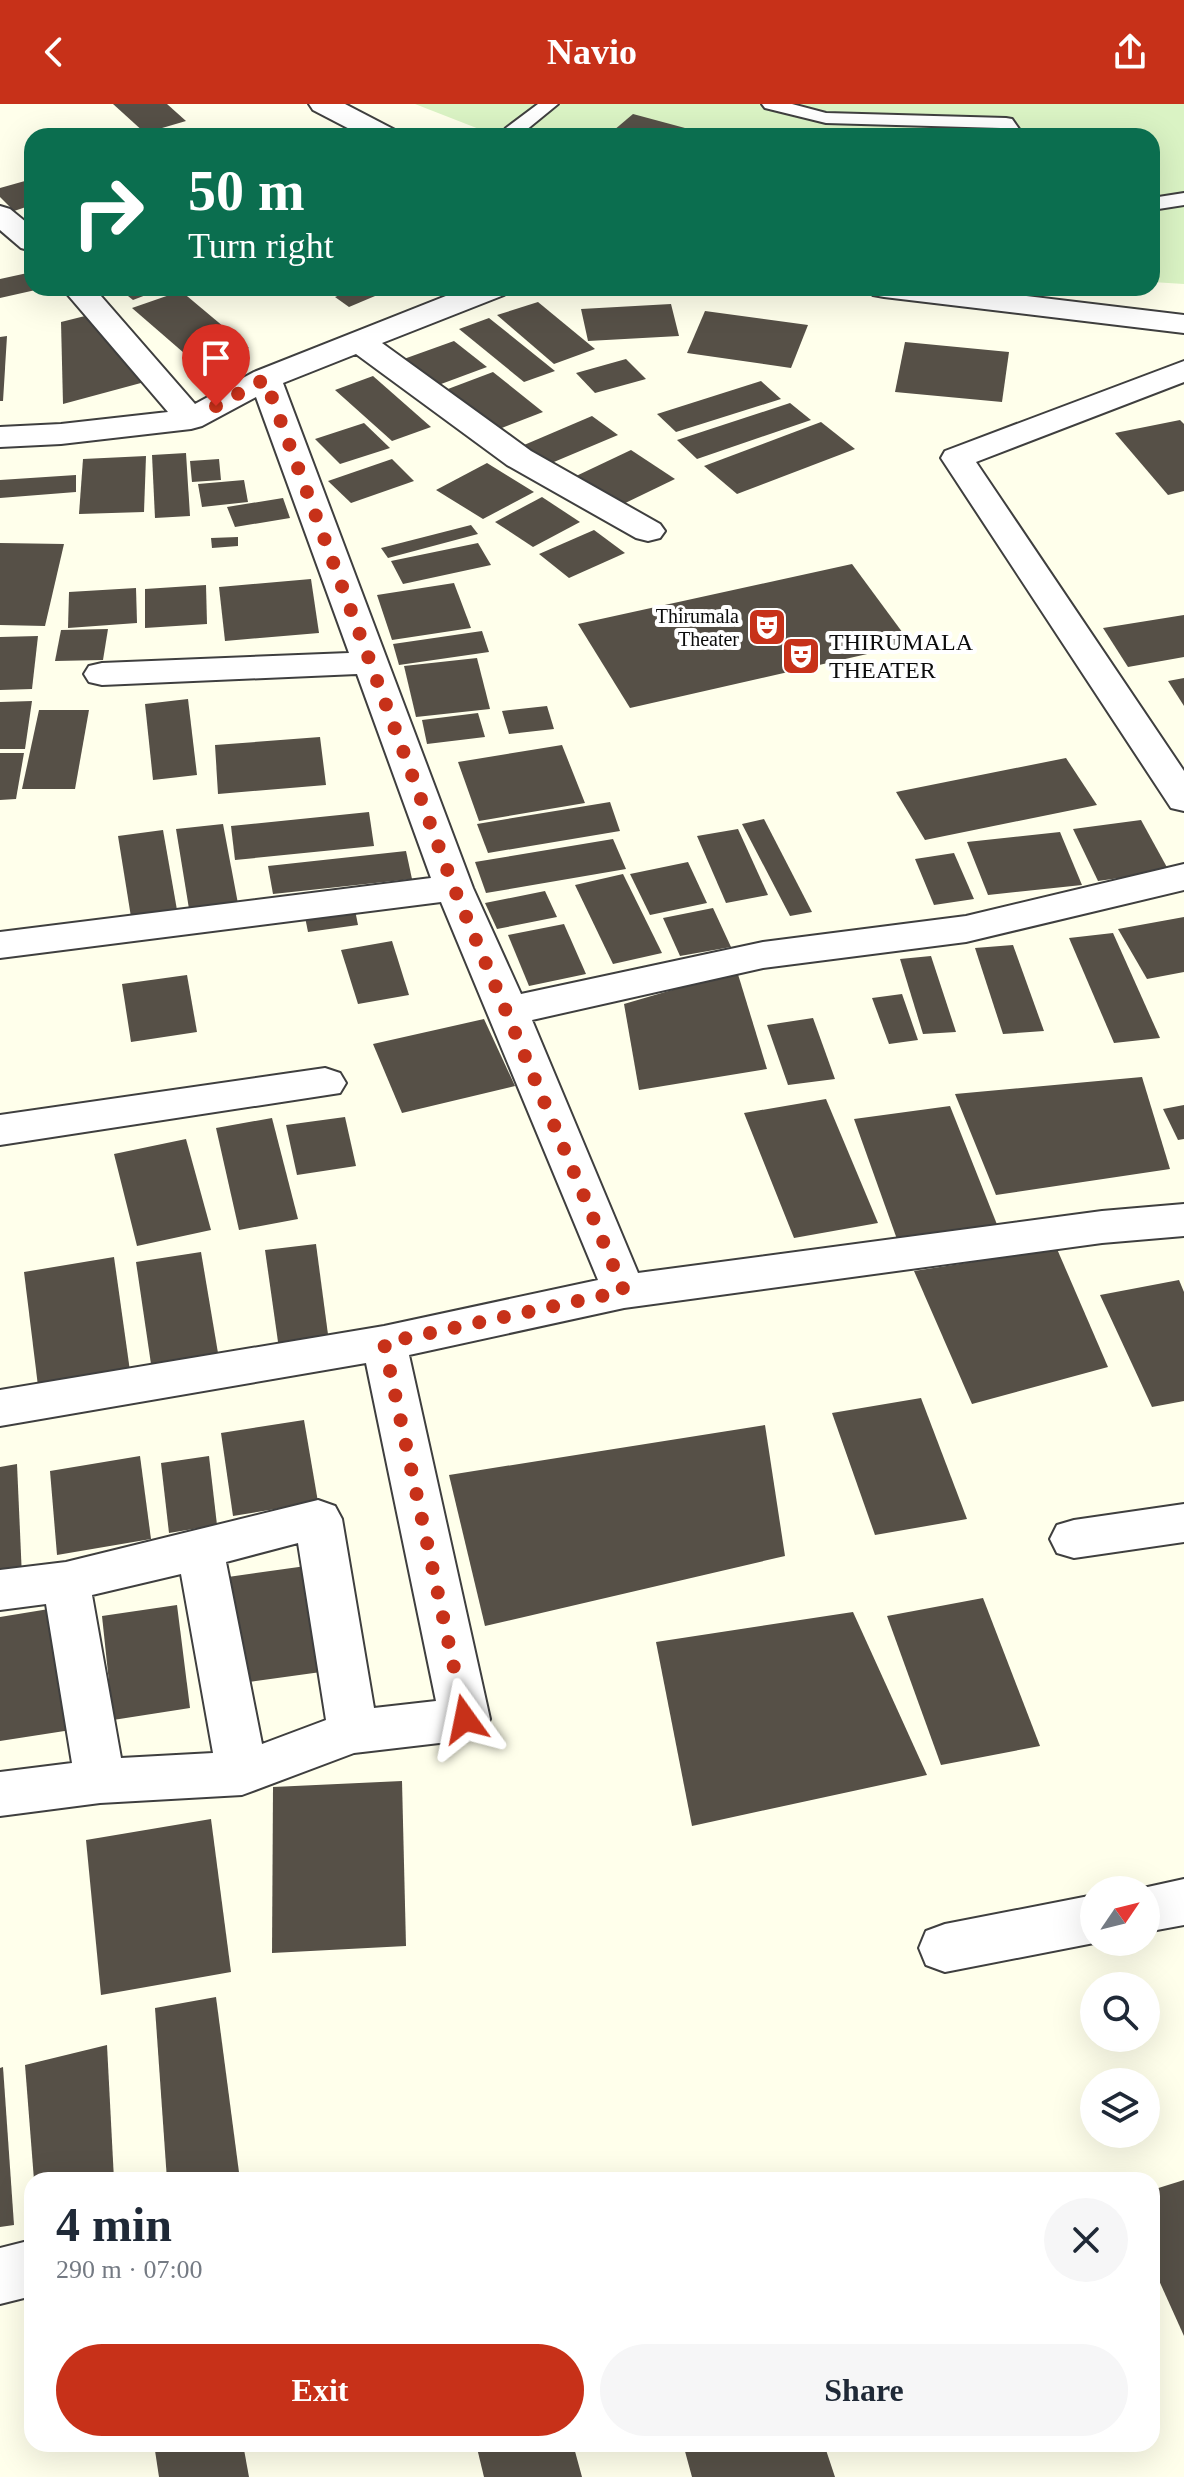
<!DOCTYPE html>
<html lang="en">
<head>
<meta charset="utf-8">
<style>
  :root { --surface:#fff; --page:#f6f6f7; --text:#1f2937; --muted:#747a83; --accent:#c73119 }
  body { margin:0; font-family:Georgia,serif; background:var(--page); color:var(--text); height:100vh; display:flex; flex-direction:column; font-size:30px; white-space:nowrap }
  * { box-sizing:border-box; margin:0 }
  p { font-size:26px; color:var(--muted) }
  .icon { flex:none; width:44px; height:44px; fill:none; stroke:currentColor; stroke-width:2; stroke-linecap:round; stroke-linejoin:round }
  .map { position:relative; flex:1; overflow:hidden }
  .details { position:absolute; left:24px; top:2068px; width:1136px; height:280px; display:flex; flex-direction:column; background:var(--surface); border-radius:24px; box-shadow:0 8px 32px #0002 }
  .details>* { flex:none }
  .hud { position:absolute; left:24px; top:24px; width:1136px; height:168px; border-radius:24px; box-shadow:0 8px 32px #0002; background:#0b6e4f; color:#fff; overflow:hidden }
  .needle { width:52px; rotate:55deg }
  .controls { position:absolute; left:1080px; top:1772px; display:grid; gap:16px }
  .controls a { display:grid; place-items:center; width:80px; height:80px; border-radius:50%; background:var(--surface); box-shadow:0 8px 32px #0002; font-size:40px }
  .pin { position:absolute; display:grid; place-items:center; width:68px; height:68px; color:#fff; margin:-82px -34px; border-radius:50% 50% 50% 0; rotate:-45deg; box-shadow:0 0 8px #0007 }
  .pin .icon { rotate:45deg }
  .me { position:absolute; width:88px; margin:-44px; rotate:348deg; stroke-linejoin:round; filter:drop-shadow(0 0 6px #0008) }
  .turn { display:flex; align-items:center; gap:28px; height:168px; padding:0 32px; font-size:36px }
  .turn .icon { width:104px; height:104px; stroke-width:2.5 }
  .turn b { display:block; font-size:56px; line-height:68px }
  .round { display:grid; place-items:center; flex:none; width:84px; height:84px; border-radius:42px; background:var(--page) }
  .headline { display:flex; align-items:center; justify-content:space-between; height:136px; padding:0 32px }
  h1 { font-size:48px; font-weight:800; line-height:60px }
  .button { display:flex; gap:16px; margin-top:auto; padding:16px 32px }
  .button a { flex:1; height:92px; border-radius:48px; background:var(--accent); color:#fff; font-size:32px; font-weight:800; line-height:92px; text-align:center }
  .button a+a { background:var(--page); color:var(--text) }
  header { display:flex; justify-content:space-between; align-items:center; height:104px; padding:0 32px; background:var(--accent); color:#fff; font-size:36px; font-weight:800 }
  .map>svg:first-child { display:block }
  .pitch { fill:#daf3c4 }
  .building { fill:#565047 }
  .lines { fill:none; stroke-linecap:round; stroke-linejoin:round }
  .service-casing { stroke:#3f3f3f; stroke-width:4 }
  .minor-casing { stroke:#3f3f3f; stroke-width:4 }
  .tertiary-casing { stroke:#3f3f3f; stroke-width:4 }
  .service { fill:#fff; fill-rule:evenodd }
  .minor { fill:#fff; fill-rule:evenodd }
  .tertiary { fill:#fff; fill-rule:evenodd }
  .route { stroke:#c73119; stroke-width:14; stroke-dasharray:0 25.2 }
  .labels { text-anchor:middle; stroke-width:8; stroke-linejoin:round; paint-order:stroke }
  .far-poi-label { font-size:20px; fill:#0c0c0c; stroke:#fff; text-anchor:end }
  .poi-label { font-size:24px; fill:#0c0c0c; stroke:#fff; text-anchor:start }
</style>
</head>
<body>
<header><svg class="icon" aria-label="back" viewBox="0 0 24 24"><path d="M15 5l-7 7 7 7"/></svg>Navio<svg class="icon" aria-label="share" viewBox="0 0 24 24"><path d="M12 15V3M7 8l5-5 5 5M5 13v7h14v-7"/></svg></header>
<div class="map">
<svg width="1184" height="2373" viewBox="0 0 1184 2373">
  <rect width="100%" height="100%" fill="#ffffeb"/>
  <!-- pitch -->
  <polygon class="pitch" points="415,0 1184,0 1184,180 1152,178 1152,32 497,32"/>
  <!-- building -->
  <g class="building">
    <polygon points="113,0 167,0 186,17 145,29"/>
    <polygon points="633,10 711,31 710,32 607,32"/>
    <polygon points="32,75 32,101 14,107 0,93 0,84"/>
    <polygon points="32,168 32,184 40,185 0,194 0,175"/>
    <polygon points="118,184 164,184 133,196"/>
    <polygon points="356,184 394,184 349,203 335,193"/>
    <polygon points="181,187 249,244 199,262 132,204"/>
    <polygon points="538,198 595,245 554,260 497,211"/>
    <polygon points="671,200 679,232 588,237 581,205"/>
    <polygon points="705,207 808,221 791,264 687,249"/>
    <polygon points="85,212 152,276 63,300 61,218"/>
    <polygon points="489,214 555,267 524,278 459,225"/>
    <polygon points="7,232 3,297 0,297 0,233"/>
    <polygon points="454,237 487,263 433,283 401,256"/>
    <polygon points="905,238 1009,248 1002,298 895,288"/>
    <polygon points="626,255 646,275 595,289 576,269"/>
    <polygon points="493,268 543,308 489,329 440,288"/>
    <polygon points="373,272 431,323 392,337 335,286"/>
    <polygon points="761,277 781,295 676,328 657,310"/>
    <polygon points="790,299 811,316 697,355 677,336"/>
    <polygon points="592,312 618,331 542,363 517,344"/>
    <polygon points="1180,316 1184,320 1184,387 1168,391 1115,329"/>
    <polygon points="821,318 855,345 737,390 704,362"/>
    <polygon points="364,319 390,344 340,360 315,335"/>
    <polygon points="631,346 675,375 617,403 574,373"/>
    <polygon points="186,349 190,412 155,414 152,351"/>
    <polygon points="146,352 144,408 79,410 83,355"/>
    <polygon points="219,355 221,376 192,378 190,357"/>
    <polygon points="392,355 414,377 351,399 328,377"/>
    <polygon points="487,359 534,388 483,415 436,386"/>
    <polygon points="76,371 76,388 0,394 0,376"/>
    <polygon points="244,376 248,398 202,403 198,380"/>
    <polygon points="542,393 580,418 533,443 495,418"/>
    <polygon points="283,394 290,414 235,423 227,403"/>
    <polygon points="471,421 478,430 388,454 381,444"/>
    <polygon points="594,426 625,449 569,474 539,450"/>
    <polygon points="238,433 238,442 212,444 211,434"/>
    <polygon points="0,439 64,440 45,522 0,521"/>
    <polygon points="478,439 491,461 403,480 391,457"/>
    <polygon points="852,460 911,540 630,604 578,520"/>
    <polygon points="311,475 319,529 225,537 219,483"/>
    <polygon points="454,479 471,524 392,536 377,491"/>
    <polygon points="206,481 207,520 145,524 145,485"/>
    <polygon points="136,484 137,519 68,524 69,488"/>
    <polygon points="1184,511 1184,553 1128,563 1103,524"/>
    <polygon points="108,525 103,556 55,557 61,526"/>
    <polygon points="482,527 489,548 399,561 393,540"/>
    <polygon points="38,532 32,585 0,586 0,533"/>
    <polygon points="477,554 490,605 416,613 404,562"/>
    <polygon points="1184,574 1184,602 1168,577"/>
    <polygon points="188,595 197,671 153,676 145,600"/>
    <polygon points="32,597 25,645 0,645 0,598"/>
    <polygon points="547,602 554,625 509,630 502,607"/>
    <polygon points="39,606 89,606 75,685 22,685"/>
    <polygon points="478,609 485,633 427,640 422,616"/>
    <polygon points="320,633 326,681 218,690 215,641"/>
    <polygon points="562,641 585,699 479,717 458,658"/>
    <polygon points="0,649 24,649 16,695 0,696"/>
    <polygon points="1066,654 1097,701 925,736 896,688"/>
    <polygon points="610,698 620,727 488,749 477,720"/>
    <polygon points="369,708 374,742 235,756 231,722"/>
    <polygon points="764,715 812,808 790,812 742,720"/>
    <polygon points="1141,716 1169,767 1098,777 1073,725"/>
    <polygon points="223,720 239,805 190,811 176,725"/>
    <polygon points="738,725 768,791 726,799 697,732"/>
    <polygon points="163,726 177,806 131,813 118,732"/>
    <polygon points="1060,728 1082,781 988,791 967,738"/>
    <polygon points="613,735 626,765 486,789 475,758"/>
    <polygon points="406,747 412,775 273,790 268,762"/>
    <polygon points="954,749 974,795 934,801 915,755"/>
    <polygon points="688,758 707,799 650,811 630,770"/>
    <polygon points="623,770 662,849 613,860 575,781"/>
    <polygon points="545,787 557,813 497,825 485,799"/>
    <polygon points="354,801 358,821 308,828 304,808"/>
    <polygon points="713,804 731,843 680,852 663,814"/>
    <polygon points="1184,813 1184,868 1147,875 1118,825"/>
    <polygon points="564,820 586,870 529,882 508,831"/>
    <polygon points="1113,829 1160,934 1114,939 1069,834"/>
    <polygon points="392,837 409,891 358,900 341,846"/>
    <polygon points="1013,841 1044,927 1003,930 975,844"/>
    <polygon points="931,852 956,928 923,930 900,855"/>
    <polygon points="737,867 767,965 639,986 624,900"/>
    <polygon points="187,871 197,928 131,938 122,880"/>
    <polygon points="902,890 918,936 889,940 872,894"/>
    <polygon points="813,914 835,975 788,981 767,921"/>
    <polygon points="484,915 515,982 402,1009 373,940"/>
    <polygon points="1142,973 1170,1065 996,1091 955,990"/>
    <polygon points="826,995 878,1119 794,1134 744,1009"/>
    <polygon points="1184,1001 1184,1035 1178,1036 1163,1005"/>
    <polygon points="950,1002 998,1123 898,1138 854,1015"/>
    <polygon points="345,1013 356,1062 297,1071 286,1021"/>
    <polygon points="272,1014 298,1115 239,1126 216,1024"/>
    <polygon points="186,1035 211,1126 137,1142 114,1050"/>
    <polygon points="316,1140 329,1238 279,1245 265,1146"/>
    <polygon points="1057,1145 1108,1263 972,1300 914,1167"/>
    <polygon points="201,1148 218,1249 151,1260 136,1158"/>
    <polygon points="114,1153 130,1267 38,1282 24,1168"/>
    <polygon points="1179,1176 1184,1188 1184,1297 1152,1303 1100,1191"/>
    <polygon points="921,1294 967,1415 875,1431 832,1309"/>
    <polygon points="304,1316 318,1398 233,1412 221,1329"/>
    <polygon points="765,1321 785,1452 485,1522 449,1371"/>
    <polygon points="140,1352 151,1435 57,1451 50,1367"/>
    <polygon points="209,1352 217,1421 169,1429 161,1359"/>
    <polygon points="17,1360 22,1473 0,1476 0,1363"/>
    <polygon points="306,1462 321,1568 242,1579 228,1473"/>
    <polygon points="983,1494 1040,1642 941,1661 887,1512"/>
    <polygon points="177,1501 190,1604 113,1616 102,1512"/>
    <polygon points="61,1503 71,1626 0,1637 0,1513"/>
    <polygon points="853,1508 927,1671 692,1722 656,1538"/>
    <polygon points="402,1677 406,1842 272,1849 273,1683"/>
    <polygon points="211,1715 231,1868 101,1891 86,1736"/>
    <polygon points="216,1893 240,2076 167,2076 155,1904"/>
    <polygon points="107,1941 114,2076 34,2076 25,1961"/>
    <polygon points="3,1963 14,2121 0,2123 0,1964"/>
    <polygon points="1184,2076 1184,2232 1152,2161 1152,2086"/>
    <polygon points="154,2340 243,2340 249,2373 159,2373"/>
    <polygon points="476,2340 573,2340 582,2373 484,2373"/>
    <polygon points="683,2340 824,2340 835,2373 692,2373"/>
  </g>
  <g class="lines">
    <!-- service casing -->
    <g class="service-casing">
      <g id="service">
        <polygon points="538,0 558,0 525,27 532,32 506,32 503,28 506,24"/>
        <polygon points="762,0 792,0 826,9 1006,14 1012,15 1024,32 1006,32 1001,24 826,19 765,4"/>
        <polygon points="1184,89 1184,101 1152,106 1152,94"/>
      </g>
    </g>
    <!-- minor casing -->
    <g class="minor-casing">
      <g id="minor">
        <polygon points="0,102 10,105 32,123 32,147 21,144 0,126"/>
        <path d="M62,184H94L195,300L254,268L466,184H508L504,191L382,239L531,347L660,420L665,427L660,434L648,437L636,434L507,361L356,250L283,279L473,784L521,890L763,838L966,812L1184,760V786L966,838L763,864L532,916L638,1169L1102,1107L1184,1100V1132L1102,1139L624,1204L409,1251L490,1615L483,1630L465,1636L354,1649L242,1691L100,1699L0,1712V1668L72,1659L46,1500L0,1506V1466L66,1458L318,1396L335,1402L342,1415L374,1604L436,1597L366,1259L0,1322V1286L384,1222L598,1176L441,798L0,854V828L431,774L357,570L102,581L89,578L84,570L89,562L102,559L349,549L256,293L202,322L191,325L61,340L0,343V323L61,320L168,308ZM298,1439L326,1616L262,1640L226,1458ZM181,1470L213,1649L121,1654L92,1491Z"/>
        <polygon points="1184,257 1184,278 976,358 1184,667 1184,707 1171,704 941,354 945,347"/>
        <polygon points="325,964 340,969 346,979 340,989 0,1041 0,1011"/>
        <polygon points="1184,1400 1184,1438 1074,1454 1057,1449 1050,1435 1057,1421 1074,1416"/>
        <polygon points="1184,1775 1184,1821 1146,1828 1146,1786 1134,1786"/>
        <polygon points="1094,1791 1094,1839 945,1868 926,1861 919,1844 926,1827 945,1820"/>
        <polygon points="32,2136 32,2192 0,2200 0,2144"/>
      </g>
    </g>
    <!-- tertiary casing -->
    <g class="tertiary-casing">
      <g id="tertiary">
        <polygon points="309,0 345,0 395,26 399,32 363,32 313,6"/>
        <polygon points="869,184 961,184 1184,211 1184,229 884,193 873,191"/>
      </g>
    </g>
    <!-- service -->
    <use href="#service" class="service"/>
    <!-- minor -->
    <use href="#minor" class="minor"/>
    <!-- tertiary -->
    <use href="#tertiary" class="tertiary"/>
  </g>
  <g class="lines">
    <!-- route -->
    <polyline class="route" points="216,302 265,275 454,784 624,1187 384,1239 465,1615"/>
  </g>
  <!-- icons -->
  <defs>
    <g id="theatre-square" transform="scale(2)"><rect x="-9" y="-9" width="18" height="18" rx="4" fill="#c73119" stroke="#fff"/><path d="M-5-5.5Q0-4 5-5.5V0Q5 5 0 6Q-5 5-5 0ZM-3.3-2.5H-1v1.5H-3.3ZM1-2.5H3.3v1.5H1ZM-2.8 1Q0 5.5 2.8 1Z" fill="#fff"/></g>
  </defs>
  <g fill-rule="evenodd">
    <use href="#theatre-square" x="767" y="523"/>
    <use href="#theatre-square" x="801" y="552"/>
  </g>
  <g class="labels">
    <!-- far-poi labels -->
    <g class="far-poi-label">
      <text x="739" y="519">Thirumala<tspan x="739" dy="23">Theater</tspan></text>
    </g>
    <!-- poi labels -->
    <g class="poi-label">
      <text x="829" y="546">THIRUMALA<tspan x="829" dy="28">THEATER</tspan></text>
    </g>
  </g>
</svg>
<div class="controls">
<a><svg class="needle" viewBox="-14 -14 28 28"><path d="M0-13l5 13h-10z" fill="#e53935"/><path d="M0 13l5-13h-10z" fill="#747a83"/></svg></a>
<a><svg class="icon" aria-label="search" viewBox="0 0 24 24"><circle cx="10" cy="10" r="6"/><path d="M15 15l6 6"/></svg></a>
<a><svg class="icon" aria-label="layers" viewBox="0 0 24 24"><path d="M12 4l9 5-9 5-9-5zM3 14l9 5 9-5"/></svg></a>
</div>
<div class="pin" style="left:216px;top:302px;background:#d93025"><svg class="icon" aria-label="arrive" viewBox="0 0 24 24"><path d="M6 21V4h12l-3 4 3 4H6"/></svg></div>
<svg class="me" style="left:465px;top:1615px" viewBox="-20 -20 40 40"><path d="M0-17L14 15 0 8-14 15z" fill="#c73119" stroke="#fff" stroke-width="4"/></svg>
<div class="hud">
<div class="turn"><svg class="icon" aria-label="right" viewBox="0 0 24 24"><path d="M7 20v-9h11M14 6l5 5-5 5"/></svg><div><b>50 m</b>Turn right</div></div>
</div>
<section class="details">
<div class="headline"><div><h1>4 min</h1><p>290 m · 07:00</p></div><a class="round"><svg class="icon" aria-label="close" viewBox="0 0 24 24"><path d="M6 6l12 12M18 6L6 18"/></svg></a></div>
<div class="button"><a>Exit</a><a>Share</a></div>
</section>
</div>
</body>
</html>
